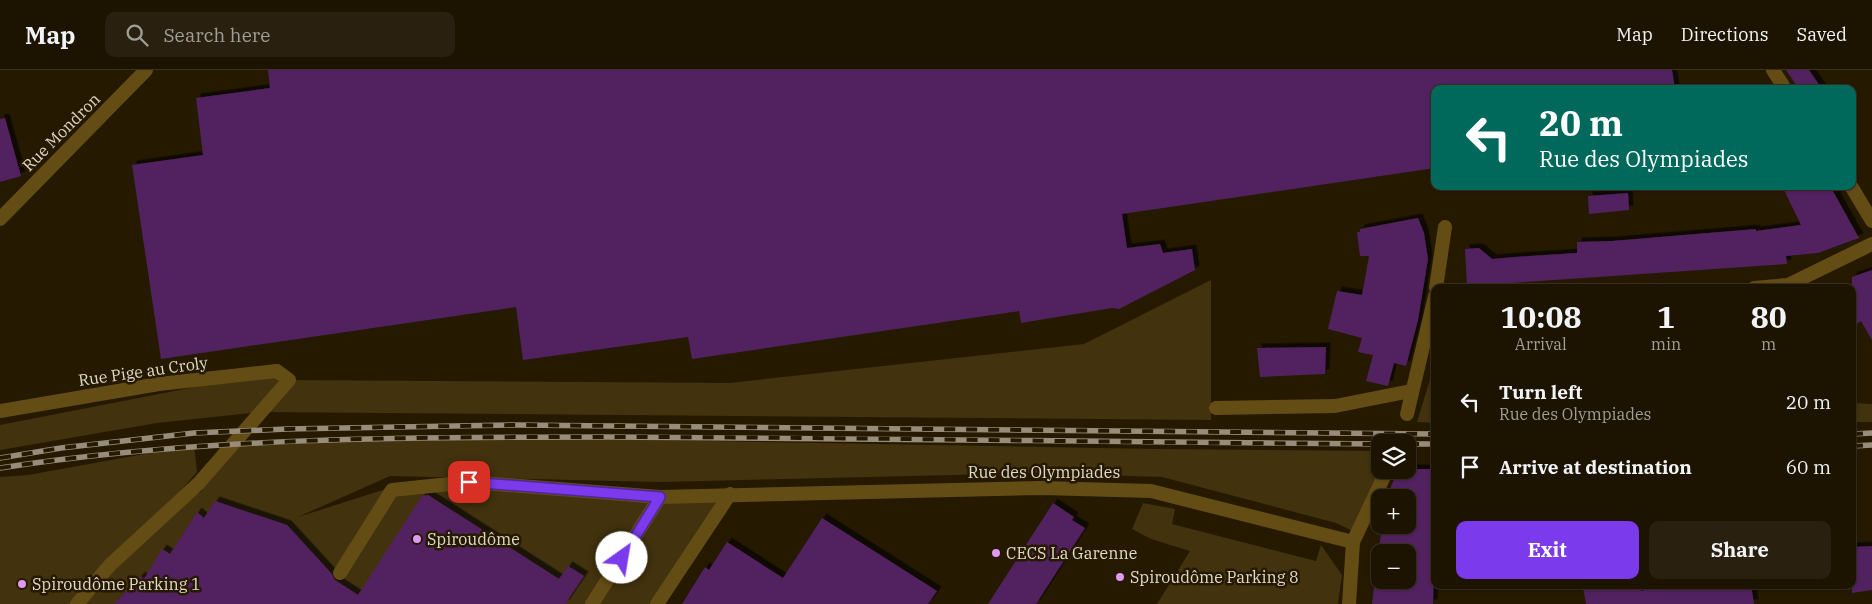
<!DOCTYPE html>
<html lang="en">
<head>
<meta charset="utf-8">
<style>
  :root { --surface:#1c1300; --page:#29200f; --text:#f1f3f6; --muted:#a09e99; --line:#3a3222; --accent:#7c3aed }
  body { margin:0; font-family:"IBM Plex Serif",serif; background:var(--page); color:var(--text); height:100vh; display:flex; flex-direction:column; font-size:19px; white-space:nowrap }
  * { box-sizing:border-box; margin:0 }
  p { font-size:16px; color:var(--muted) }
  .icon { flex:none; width:28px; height:28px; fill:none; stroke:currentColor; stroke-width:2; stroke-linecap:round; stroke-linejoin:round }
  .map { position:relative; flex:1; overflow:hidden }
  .drawer { position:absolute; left:1431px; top:214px; width:425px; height:305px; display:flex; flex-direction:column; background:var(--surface); border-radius:10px; box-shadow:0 1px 4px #0004,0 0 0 1px var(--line) }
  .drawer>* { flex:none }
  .guide { position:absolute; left:1431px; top:15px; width:425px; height:105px; border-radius:10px; box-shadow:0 1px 4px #0004,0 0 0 1px var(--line); background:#00695c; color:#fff; overflow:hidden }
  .controls { position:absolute; left:1371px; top:364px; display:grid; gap:10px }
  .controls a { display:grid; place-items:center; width:45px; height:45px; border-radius:10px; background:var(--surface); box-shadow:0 1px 4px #0004,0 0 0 1px var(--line); font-size:25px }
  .pin { position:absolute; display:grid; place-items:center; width:42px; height:42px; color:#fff; margin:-21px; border-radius:10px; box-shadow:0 2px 8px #0006 }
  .me { position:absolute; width:55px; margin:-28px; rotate:32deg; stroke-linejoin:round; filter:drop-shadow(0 0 4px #0008) }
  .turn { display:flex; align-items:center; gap:18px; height:105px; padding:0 25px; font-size:22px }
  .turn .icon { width:65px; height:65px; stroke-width:2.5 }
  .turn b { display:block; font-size:35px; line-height:42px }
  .eta { display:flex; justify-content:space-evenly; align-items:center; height:85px; text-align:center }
  .eta b { font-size:30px; font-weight:700; line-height:35px }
  .primary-button { display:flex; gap:10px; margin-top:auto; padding:10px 25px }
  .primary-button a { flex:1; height:58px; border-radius:10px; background:var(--accent); color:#fff; font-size:20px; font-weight:700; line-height:58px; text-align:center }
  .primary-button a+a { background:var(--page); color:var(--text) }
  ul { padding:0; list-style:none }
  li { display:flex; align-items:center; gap:15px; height:65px; padding:0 25px }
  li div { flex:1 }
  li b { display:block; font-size:19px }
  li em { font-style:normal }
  header { display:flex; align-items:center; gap:30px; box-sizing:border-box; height:70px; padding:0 25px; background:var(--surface); border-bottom:1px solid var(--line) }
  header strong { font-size:24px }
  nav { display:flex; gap:28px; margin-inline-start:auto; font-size:18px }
  .search { width:350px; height:45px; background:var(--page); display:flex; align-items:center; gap:12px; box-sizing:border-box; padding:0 18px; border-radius:10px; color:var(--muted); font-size:19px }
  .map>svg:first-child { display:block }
  .green { fill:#42320e }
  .building { fill:#51225f; fill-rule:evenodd; filter:url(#shadow) }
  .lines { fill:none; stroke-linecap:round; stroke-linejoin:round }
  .minor { stroke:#644c15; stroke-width:14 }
  .rail-casing { stroke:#978d7a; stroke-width:5.5 }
  .rail { stroke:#251900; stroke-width:4; stroke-dasharray:11; stroke-linecap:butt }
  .route-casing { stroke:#51269a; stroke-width:12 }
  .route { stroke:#7c3aed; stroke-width:9 }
  .poi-dot { fill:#dd99f3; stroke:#251900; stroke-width:2 }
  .labels { text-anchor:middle; stroke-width:5; stroke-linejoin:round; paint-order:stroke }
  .street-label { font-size:16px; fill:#e0d8c8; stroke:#251900 }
  .poi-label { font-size:16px; fill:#e0d8c8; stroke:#251900; text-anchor:start }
</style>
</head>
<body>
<header>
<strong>Map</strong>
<div class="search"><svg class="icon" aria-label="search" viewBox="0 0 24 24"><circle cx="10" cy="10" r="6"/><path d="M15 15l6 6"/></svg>Search here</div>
<nav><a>Map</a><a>Directions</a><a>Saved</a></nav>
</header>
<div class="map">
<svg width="1872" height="534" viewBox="0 0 1872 534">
  <defs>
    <filter id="shadow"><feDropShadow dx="4.5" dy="-4.5" stdDeviation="0" flood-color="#0009"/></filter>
  </defs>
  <rect width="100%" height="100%" fill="#251900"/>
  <!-- green -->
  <g class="green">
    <polygon points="1211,210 1211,350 261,342 157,353 0,380 0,355 277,301 289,310 729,313 1084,274"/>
    <polygon points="1435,293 1435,353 1417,352"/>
    <polygon points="1852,333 1872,334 1872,352 1853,352"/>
    <polygon points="485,367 1158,379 1380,381 1380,400 1357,463 1336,453 1162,407 1037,403 661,412 390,406 298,447 392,417 730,424 657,534 0,534 0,407 28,405 194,375 197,402 152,453 202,421 221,374"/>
    <polygon points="1143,433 1175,439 1172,454 1316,491 1321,475 1342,505 1338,534 1157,534 1190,481 1151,469 1132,459"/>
  </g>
  <!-- building -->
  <g class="building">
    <polygon points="268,0 1672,0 1675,19 1435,19 1435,98 1122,144 1127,178 1160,174 1163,183 1192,179 1195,200 1119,239 1112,238 1021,253 1019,241 692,289 688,267 523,290 516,237 161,289 132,95 203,85 196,28 270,18"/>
    <polygon points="1786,0 1809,0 1822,19 1799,19"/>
    <polygon points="5,48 21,106 0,112 0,49"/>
    <polygon points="1782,116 1830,116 1859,168 1818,183 1786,186 1787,194 1467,216 1465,179 1479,178 1492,189 1515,187 1577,183 1577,172 1612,171 1756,159 1756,161 1801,155"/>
    <polygon points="1628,123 1629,140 1589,144 1588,126"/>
    <polygon points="1418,148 1424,163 1428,189 1418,250 1406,296 1394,293 1388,316 1366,311 1373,285 1358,282 1362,268 1328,259 1337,221 1362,225 1369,186 1360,186 1357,162 1360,162 1360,159"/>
    <polygon points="1872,200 1872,270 1861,251 1852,257 1852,207"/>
    <polygon points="1326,277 1325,304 1260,307 1257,278"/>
    <path d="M1408,399H1430V424H1433V457H1435L1433,534H1372L1382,455H1408V428H1386L1398,400ZM1380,482H1408V510H1380Z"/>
    <polygon points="428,425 559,509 568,496 584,506 565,534 114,534 141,506 144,509 162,479 170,484 197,442 204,448 215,431 287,455 331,503 335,510 358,525 422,426"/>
    <polygon points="1053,433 1074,447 1072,450 1085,458 1036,534 988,534"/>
    <polygon points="822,448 937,521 928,534 682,534 705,497 709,500 727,472 783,508"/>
    <polygon points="1872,476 1872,520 1852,523 1852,477"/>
    <polygon points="1601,515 1640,515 1641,521 1665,515 1751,515 1754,534 1586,534 1583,517"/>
  </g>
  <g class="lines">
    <!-- minor -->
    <g class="minor">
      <polyline points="1773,0 1785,19"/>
      <polyline points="1851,116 1872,151"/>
      <polyline points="0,149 146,0"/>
      <polyline points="1436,218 1445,157"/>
      <polyline points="1754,218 1788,215 1872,174"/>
      <polyline points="1216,338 1335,336 1411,321"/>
      <polyline points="0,341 159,314 277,301 289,310 198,414 110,495 77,534"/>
      <polyline points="1407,344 1435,226"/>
      <polyline points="340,503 392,420 469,412 660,427 1042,418 1151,421 1353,472"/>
      <polyline points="592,534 660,427"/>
      <polyline points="657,534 730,424"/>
      <polyline points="1349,534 1353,472 1387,400"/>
    </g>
    <!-- rail casing -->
    <g class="rail-casing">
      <g id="rail">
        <polyline points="1852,364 1872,363"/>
        <polyline points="1408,374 1435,374"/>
        <polyline points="1852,376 1872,375"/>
        <polyline points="0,388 61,378 194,363 287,359 515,355 1435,364"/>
        <path d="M0,398C202,367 406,367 609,367C866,367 1123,373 1380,374"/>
      </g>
    </g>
    <!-- rail -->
    <use href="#rail" class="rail"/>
  </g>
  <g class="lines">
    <!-- route casing -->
    <g class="route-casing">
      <polyline id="route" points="469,412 660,427 622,488"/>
    </g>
    <!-- route -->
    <use href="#route" class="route"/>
  </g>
  <!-- markers -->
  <g class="poi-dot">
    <circle cx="417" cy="469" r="5"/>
    <circle cx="996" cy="483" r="5"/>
    <circle cx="1120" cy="507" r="5"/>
    <circle cx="22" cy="514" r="5"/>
  </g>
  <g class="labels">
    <!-- street labels -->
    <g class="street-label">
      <text transform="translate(61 62) rotate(-45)" y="6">Rue Mondron</text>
      <text transform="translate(143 301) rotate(-8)" y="6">Rue Pige au Croly</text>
      <text x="1044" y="408">Rue des Olympiades</text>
    </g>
    <!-- poi labels -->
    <g class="poi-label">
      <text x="427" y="475">Spiroudôme</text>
      <text x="1006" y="489">CECS La Garenne</text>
      <text x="1130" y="513">Spiroudôme Parking 8</text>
      <text x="32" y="520">Spiroudôme Parking 1</text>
    </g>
  </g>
</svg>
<div class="controls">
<a><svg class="icon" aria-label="layers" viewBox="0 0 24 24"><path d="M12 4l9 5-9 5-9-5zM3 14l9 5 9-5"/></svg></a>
<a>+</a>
<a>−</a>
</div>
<div class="pin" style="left:469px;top:412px;background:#d93025"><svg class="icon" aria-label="arrive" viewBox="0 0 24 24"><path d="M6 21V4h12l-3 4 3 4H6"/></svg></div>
<svg class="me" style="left:622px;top:488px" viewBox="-20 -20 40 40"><circle r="19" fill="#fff"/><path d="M0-13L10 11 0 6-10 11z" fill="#7c3aed"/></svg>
<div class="guide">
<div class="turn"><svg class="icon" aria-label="left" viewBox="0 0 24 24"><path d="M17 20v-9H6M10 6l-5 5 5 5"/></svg><div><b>20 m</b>Rue des Olympiades</div></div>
</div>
<section class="drawer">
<div class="eta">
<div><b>10:08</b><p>Arrival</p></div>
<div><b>1</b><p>min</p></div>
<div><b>80</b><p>m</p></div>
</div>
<ul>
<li><svg class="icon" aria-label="left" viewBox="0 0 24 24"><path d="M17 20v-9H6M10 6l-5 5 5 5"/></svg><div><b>Turn left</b><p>Rue des Olympiades</p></div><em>20 m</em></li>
<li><svg class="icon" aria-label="arrive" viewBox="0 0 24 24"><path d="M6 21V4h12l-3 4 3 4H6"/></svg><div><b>Arrive at destination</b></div><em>60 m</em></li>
</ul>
<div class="primary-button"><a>Exit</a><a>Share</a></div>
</section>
</div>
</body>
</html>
